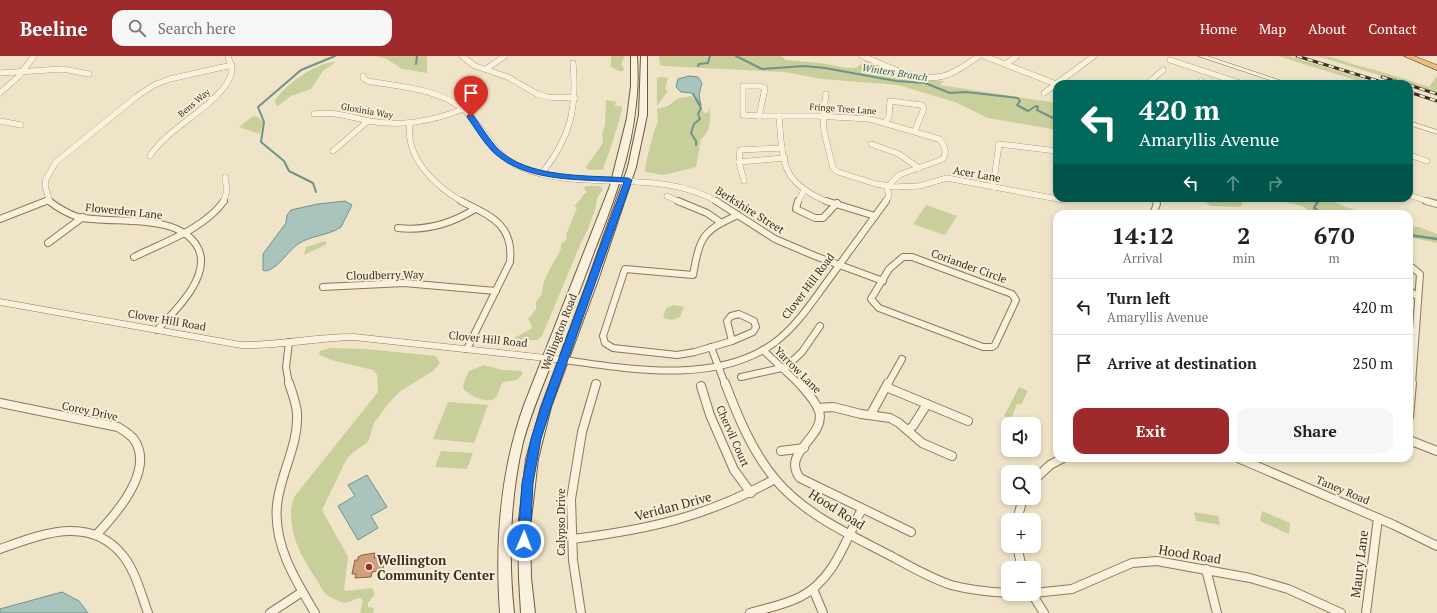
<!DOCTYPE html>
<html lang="en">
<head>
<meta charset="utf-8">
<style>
  :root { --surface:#fff; --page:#f6f6f6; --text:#222; --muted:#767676; --line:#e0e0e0; --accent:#9e2a2b }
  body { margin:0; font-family:"PT Serif",serif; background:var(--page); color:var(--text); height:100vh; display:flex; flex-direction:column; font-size:15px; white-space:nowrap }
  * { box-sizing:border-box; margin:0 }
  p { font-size:13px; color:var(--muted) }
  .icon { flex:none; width:22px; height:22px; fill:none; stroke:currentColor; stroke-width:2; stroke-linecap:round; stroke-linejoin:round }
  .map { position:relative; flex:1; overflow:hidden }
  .sheet { position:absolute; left:1053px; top:154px; width:360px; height:252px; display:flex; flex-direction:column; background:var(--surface); border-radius:12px; box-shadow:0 2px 6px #0003 }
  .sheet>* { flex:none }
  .top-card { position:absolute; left:1053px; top:24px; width:360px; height:122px; border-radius:12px; box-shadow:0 2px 6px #0003; background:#00695c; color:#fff; overflow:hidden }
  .buttons { position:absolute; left:1001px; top:361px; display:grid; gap:8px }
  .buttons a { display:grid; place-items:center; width:40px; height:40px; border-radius:8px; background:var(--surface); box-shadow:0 2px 6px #0003; font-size:20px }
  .pin { position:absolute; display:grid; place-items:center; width:34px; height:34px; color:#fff; margin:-41px -17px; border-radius:50% 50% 50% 0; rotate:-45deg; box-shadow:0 0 4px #0007 }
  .pin .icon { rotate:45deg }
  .me { position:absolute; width:44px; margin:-22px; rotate:1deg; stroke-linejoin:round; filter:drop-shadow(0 0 3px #0008) }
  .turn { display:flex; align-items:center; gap:14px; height:84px; padding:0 20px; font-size:18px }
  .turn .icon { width:52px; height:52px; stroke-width:2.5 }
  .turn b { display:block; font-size:28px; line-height:34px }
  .lanes { display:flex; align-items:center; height:38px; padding:0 20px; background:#0003; justify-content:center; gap:20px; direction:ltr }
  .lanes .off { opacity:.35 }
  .eta { display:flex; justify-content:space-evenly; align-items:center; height:68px; text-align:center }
  .eta b { font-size:24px; font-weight:700; line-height:28px }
  .action { display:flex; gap:8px; margin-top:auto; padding:8px 20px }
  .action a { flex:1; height:46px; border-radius:12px; background:var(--accent); color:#fff; font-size:16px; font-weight:700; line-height:46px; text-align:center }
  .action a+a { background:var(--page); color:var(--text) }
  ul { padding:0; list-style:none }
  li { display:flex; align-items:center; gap:12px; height:56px; padding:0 20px; border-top:1px solid var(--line) }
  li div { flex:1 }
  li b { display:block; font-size:15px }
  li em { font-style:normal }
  header { display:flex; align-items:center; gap:24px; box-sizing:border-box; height:56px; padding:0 20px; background:var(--accent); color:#fff }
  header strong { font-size:19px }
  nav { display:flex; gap:22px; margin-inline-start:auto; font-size:14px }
  .search { width:280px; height:36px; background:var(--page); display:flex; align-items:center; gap:10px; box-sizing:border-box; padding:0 14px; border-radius:12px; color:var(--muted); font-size:15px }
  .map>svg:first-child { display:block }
  .green { fill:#c9cf9b }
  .water { fill:#a9c4bc; stroke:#6f938a }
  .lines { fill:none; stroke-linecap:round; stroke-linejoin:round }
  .stream-far1 { stroke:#6f938a; stroke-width:2 }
  .stream { stroke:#6f938a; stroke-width:2.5 }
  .building { fill:#cf9f7d; stroke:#8d5f41 }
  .minor-far2-casing { stroke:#8d765c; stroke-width:6 }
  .minor-far1-casing { stroke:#8d765c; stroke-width:8 }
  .minor-casing { stroke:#8d765c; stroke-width:10 }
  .tertiary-casing { stroke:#8d765c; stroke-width:1 }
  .secondary-casing { stroke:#6f573f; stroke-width:2 }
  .trunk-casing { stroke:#5b4430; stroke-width:1 }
  .minor-far2 { stroke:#faf1dc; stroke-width:5.5 }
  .minor-far1 { stroke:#faf1dc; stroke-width:6 }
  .minor { stroke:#faf1dc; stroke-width:8 }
  .tertiary { fill:#faf1dc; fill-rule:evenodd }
  .secondary { fill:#faf1dc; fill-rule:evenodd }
  .trunk { fill:#eabe7c; fill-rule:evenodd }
  .rail-casing { stroke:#3d2e20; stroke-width:3 }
  .rail { stroke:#f7eed8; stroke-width:2; stroke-dasharray:5.5; stroke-linecap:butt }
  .route { fill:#1a73e8; stroke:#114b97 }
  .poi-dot { fill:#9e2a2b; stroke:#f7eed8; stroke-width:1.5 }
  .labels { text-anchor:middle; stroke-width:4; stroke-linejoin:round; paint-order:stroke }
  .far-street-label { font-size:9px; fill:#3d2e20; stroke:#f7eed8 }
  .far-water-label { font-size:10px; font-style:italic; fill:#2f5d5a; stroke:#f7eed8 }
  .street-label { font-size:11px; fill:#3d2e20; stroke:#f7eed8 }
  .near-street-label { font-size:13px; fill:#3d2e20; stroke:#f7eed8 }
  .near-poi-label { font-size:13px; font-weight:bold; fill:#3d2e20; stroke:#f7eed8; text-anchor:start }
</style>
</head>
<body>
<header>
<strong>Beeline</strong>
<div class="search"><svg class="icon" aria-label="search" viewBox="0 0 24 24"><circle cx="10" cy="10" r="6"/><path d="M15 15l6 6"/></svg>Search here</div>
<nav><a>Home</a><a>Map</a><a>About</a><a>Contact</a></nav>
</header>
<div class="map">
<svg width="1437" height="557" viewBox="0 0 1437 557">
  <rect width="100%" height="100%" fill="#f0e4c8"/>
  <!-- green -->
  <g class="green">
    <polygon points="375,0 427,0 427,17 402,13 387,3"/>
    <polygon points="611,0 625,0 621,8 624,12 623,15 619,15 611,11"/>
    <polygon points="659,0 781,0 786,4 821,7 846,12 856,12 865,5 919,24 944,25 940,29 1057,47 1057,74 988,62 955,46 898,29 822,23 784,16 664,10 660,9"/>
    <polygon points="1278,0 1289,0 1380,28 1368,28"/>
    <path d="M1317,0C1336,0 1340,5 1356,9C1380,15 1405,23 1429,31L1437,20V37Z"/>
    <path d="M336,6L323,15L311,33L291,40L278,50L276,49L275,45C283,30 318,5 336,6Z"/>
    <polygon points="661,21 668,22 665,33 668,35 657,50 657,22"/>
    <path d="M691,40L700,49L704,57L708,56L710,50C710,63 712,75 701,83L696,111L664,119L645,116C644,112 655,69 658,66L657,53L668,50L677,43Z"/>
    <path d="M606,44L617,46L614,49L622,51C623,55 606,107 603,112L604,114H588L586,111L603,87L602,79L605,69Z"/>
    <polygon points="253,60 258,61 263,66 260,78 239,71"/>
    <path d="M587,130H599L603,133L597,142L596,151L588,173L580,189L542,280L537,284L514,285V282L531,273L532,270L528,263L536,253V246L542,238C542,222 554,207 561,193V188L567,183L566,179L577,152L574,150C580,146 581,140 587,136L583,132Z"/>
    <polygon points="1199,142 1244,142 1241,151 1211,150"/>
    <polygon points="1270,142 1328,142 1340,149 1368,158 1314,158 1302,150"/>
    <polygon points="926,149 957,160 945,179 913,168"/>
    <polygon points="1409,171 1419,171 1437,178 1437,187 1409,181"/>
    <polygon points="325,185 327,188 304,199 306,191"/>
    <polygon points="674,249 684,251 680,261 672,264 663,262 666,252"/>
    <path d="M330,292L366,293L436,300L440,307L433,315L399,336L388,348L374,367L368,386L352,397L346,404L322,454L348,501L344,534L347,535L372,532L375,538L368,547V551L374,552L373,557H360L363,545L361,542C354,542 348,549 341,546C337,544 331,542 327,539C323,536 320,529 317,524C301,501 284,470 294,441L378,336L377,319L373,314L335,305L319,299L320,295Z"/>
    <path d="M484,309L503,314L521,315L523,318L517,324L503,326C499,331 499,340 494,343C486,348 468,339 463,332L464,326L469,315Z"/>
    <polygon points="1019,331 1028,335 1021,349 1017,348 1011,363 1004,360"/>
    <polygon points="448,346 488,349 474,387 433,383"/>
    <polygon points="441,395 473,397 467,413 435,411"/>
    <polygon points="1262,455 1290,467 1289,478 1260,465"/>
    <polygon points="1194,456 1218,460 1220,469 1196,465"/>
  </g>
  <!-- water -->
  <g class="water">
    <polygon points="689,20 698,21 702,27 699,39 701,49 692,37 681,36 676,31 678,23"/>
    <path d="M345,145L352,149L341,171C328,180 311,179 298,188C287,196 277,214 265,215L263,214V198L286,167L287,159L291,154L318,148Z"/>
    <polygon points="367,419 387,451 371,460 378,472 358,484 338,450 355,440 348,429"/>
    <polygon points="62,536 79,545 88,557 0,557 0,553"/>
  </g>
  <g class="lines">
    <!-- stream-far1 -->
    <g class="stream-far1">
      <polyline points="736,0 762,13 804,10 825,12 896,25 925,27 950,37 966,36 1018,42 1020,45 1017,49 1028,55 1036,50 1038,51 1037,54 1057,64"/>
      <polyline points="416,8 417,0"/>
      <polyline points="698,10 699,8 708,7 710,0"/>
      <polyline points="693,38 701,52 698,58 700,63 694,68 691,77 696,85 696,89"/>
      <polyline points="316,136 313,127 289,115 284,105 261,86 264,66 258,51 301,14 335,0"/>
      <polyline points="1307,142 1318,146"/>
    </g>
    <!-- stream -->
    <g class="stream">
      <polyline points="1317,145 1318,145 1314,152 1323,158"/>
      <polyline points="1409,179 1437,183"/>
    </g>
  </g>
  <!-- building -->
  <polygon class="building" points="375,497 374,502 385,500 383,514 372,516 371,521 355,522 356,518 352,518 355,504 358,504 358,501 362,499"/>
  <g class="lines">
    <!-- minor-far2 casing -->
    <g class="minor-far2-casing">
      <g id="minor-far2">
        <polyline points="462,0 475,10 508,21 537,38 547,41 575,42"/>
        <path d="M862,0C886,9 917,27 943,20C956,17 968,7 979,0"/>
        <polyline points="984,0 1056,28"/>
        <polyline points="1170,4 1243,28"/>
        <polyline points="1006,8 1017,0"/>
        <polyline points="486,13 505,0"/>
        <polyline points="0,17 63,13 89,18"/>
        <path d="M363,20V22L368,25C400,31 439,32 465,55C485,72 494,100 520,111C583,138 655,110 718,146"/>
        <polyline points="1151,25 1160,28"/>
        <polyline points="1147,28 1163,14"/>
        <polyline points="1198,28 1201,25"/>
        <polygon points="743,30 760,30 765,32 759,60 743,59"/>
        <polyline points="0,37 18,21 34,0"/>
        <polyline points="1044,37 1094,0"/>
        <polyline points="826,38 823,59 824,75 833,112 838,116 876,128 895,131 919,130 947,122 1063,144"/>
        <path d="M314,58C333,55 350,61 369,65C401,71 433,65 463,53"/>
        <path d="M759,60H817L870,63L939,83C945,89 947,96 943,103L899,119L887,131"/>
        <path d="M779,60C783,107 780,126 828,146"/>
        <polyline points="0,65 21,69"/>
        <polyline points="885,66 889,61 890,45 921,49 924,52 915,75"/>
        <path d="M410,68C405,102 436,131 463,146"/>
        <polyline points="871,88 899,98 919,112"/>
        <polyline points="333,95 368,65"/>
        <polyline points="1409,99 1427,105"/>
        <path d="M150,100C168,70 226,46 232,15C232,10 229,4 228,0"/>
        <polyline points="739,106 785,102"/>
        <path d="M542,117C571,81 577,52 573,7"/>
        <polyline points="744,125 739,106 740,94 782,92"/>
        <polyline points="993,131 999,88 1057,95"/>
        <polyline points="1409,139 1430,146"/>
        <polyline points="667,140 680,146"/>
        <polyline points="1155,142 1156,146"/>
        <polyline points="44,146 48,144"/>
        <polyline points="50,146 45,130 46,123 56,106 136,41 154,29 170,23 232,9"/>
        <polyline points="223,146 227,135 225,121"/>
        <polyline points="798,146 804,134"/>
        <polyline points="885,146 889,140 887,131"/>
      </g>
    </g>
    <!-- minor-far1 casing -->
    <g class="minor-far1-casing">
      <g id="minor-far1">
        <path d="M49,145C58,152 66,157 78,161C111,169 179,155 198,192C212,220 175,255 157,274"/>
        <path d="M461,145C490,160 514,168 510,206L467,293"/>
        <polyline points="678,145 707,157 720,166"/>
        <polyline points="716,145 775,183 815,200 883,225"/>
        <polyline points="798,145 796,153 815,162 823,162 837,147"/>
        <polyline points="826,145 875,160"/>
        <polyline points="1426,145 1437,148"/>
        <polyline points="1153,158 1157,148 1156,145"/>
        <polyline points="0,163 46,145"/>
        <path d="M398,172C426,175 451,168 475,153"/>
        <polyline points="48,187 83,161"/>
        <path d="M134,201C164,186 204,173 224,145"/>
        <polygon points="903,201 912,201 1012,238 1016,244 995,289 992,291 983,291 879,252 871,243 889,213"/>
        <polyline points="1409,209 1420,218 1412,328"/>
        <polyline points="323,231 404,227 496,235"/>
        <polyline points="1409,234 1418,241"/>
        <polygon points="739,258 754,265 756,271 753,276 732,285 727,265 731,260"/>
        <path d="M732,285L695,296L677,299L613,292L605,287L603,280L625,213L693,219C700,181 702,175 738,159"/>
        <polyline points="289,286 286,311 289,328"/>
        <polyline points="711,291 725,328"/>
        <polyline points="763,294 799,328"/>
        <path d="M564,304C629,313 716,329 774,287C797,270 812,246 829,223C848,197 867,171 886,145"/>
        <polyline points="741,321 786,311 802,296 820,270"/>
        <polyline points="888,328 902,303"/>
      </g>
    </g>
    <!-- minor casing -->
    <g class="minor-casing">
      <g id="minor">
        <path d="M289,327C292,337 296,346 297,357C299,389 280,418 277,449C273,489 296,525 315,557"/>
        <path d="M725,327C738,361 752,395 775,423C805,459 851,479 891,500C911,511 930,522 951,529C970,534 989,536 1008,537"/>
        <path d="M799,327C806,335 815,344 819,355C827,381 780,396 800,422L911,476"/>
        <polyline points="701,330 710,359 734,414 751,437"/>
        <polyline points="886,331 968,365"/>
        <path d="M0,347L118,371C123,374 129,378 133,382C156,412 117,457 97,478"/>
        <polyline points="818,352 833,351 861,358 890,362 899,367 922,387 952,400"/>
        <polyline points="871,358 888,327"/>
        <polyline points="1409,361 1412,327"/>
        <polyline points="908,374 913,370 927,348"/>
        <polyline points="1409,384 1437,395"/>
        <polyline points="781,395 804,392"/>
        <polyline points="1238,402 1394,469 1437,490"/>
        <polyline points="1034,424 1050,409 1063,402"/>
        <polyline points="1017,464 1023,442"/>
        <path d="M573,483C650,473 706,461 775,423"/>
        <polyline points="1017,490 1022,512"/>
        <path d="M0,493C42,478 91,458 124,501C136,517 141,538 148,557"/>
        <polyline points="1206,513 1217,557"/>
        <polyline points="813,533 823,557"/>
        <polyline points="1034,537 1072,533 1132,507 1157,505 1250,522 1288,533 1341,557"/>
        <polyline points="1032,538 1044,557"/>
        <polyline points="270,557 302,536"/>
        <polyline points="581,557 573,504 571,443 582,376 596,328"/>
        <path d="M750,557C767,552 784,549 800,541C834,524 845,485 862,453"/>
        <polyline points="1366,557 1378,462"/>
      </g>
    </g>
    <!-- tertiary casing -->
    <g class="tertiary-casing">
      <g id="tertiary">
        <polygon points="1198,0 1207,0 1291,28 1282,28"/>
        <polygon points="1409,65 1437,74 1437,78 1409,69"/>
        <path d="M0,243L241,286C279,286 316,278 354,278L564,301L567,302L569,304L567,306L564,307L354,284C316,285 279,293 241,292L0,249Z"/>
      </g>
    </g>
    <!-- secondary casing -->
    <g class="secondary-casing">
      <g id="secondary">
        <path d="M631,0H637C638,16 638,32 636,48C631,100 613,148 594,196C581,231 568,266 554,301C543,329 531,357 523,386C510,442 508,500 514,557H500C495,486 500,416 524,349L610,130L627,62L631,30Z"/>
        <polygon points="641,0 647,0 647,59 636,111 598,224 551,351 538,403 530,472 531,522 535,557 521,557 519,522 518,472 526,403 541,351 588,224 628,111 639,59"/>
      </g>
    </g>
    <!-- trunk casing -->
    <g class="trunk-casing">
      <polygon id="trunk" points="1404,0 1414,0 1437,9 1437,14"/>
    </g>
    <!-- minor-far2 -->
    <use href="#minor-far2" class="minor-far2"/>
    <!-- minor-far1 -->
    <use href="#minor-far1" class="minor-far1"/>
    <!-- minor -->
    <use href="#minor" class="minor"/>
    <!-- tertiary -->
    <use href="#tertiary" class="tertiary"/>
    <!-- secondary -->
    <use href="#secondary" class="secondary"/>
    <!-- trunk -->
    <use href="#trunk" class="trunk"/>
    <!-- rail casing -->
    <g class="rail-casing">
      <g id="rail">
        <polyline points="1297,0 1388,28"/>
        <polyline points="1382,21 1405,28"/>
        <polyline points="1409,29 1437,38"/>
        <polyline points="1409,36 1437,45"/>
      </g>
    </g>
    <!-- rail -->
    <use href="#rail" class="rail"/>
  </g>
  <!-- route -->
  <path class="route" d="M468,59H473C481,70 488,82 497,92C527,123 588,119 628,122L632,124L551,351L541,383L533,427L530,485L528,488L524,490L520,488L518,485L522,427L531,383L541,351L624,126C581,123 526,127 493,96C483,86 475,72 467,61Z"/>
  <!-- markers -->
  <circle class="poi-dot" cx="369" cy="511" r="4"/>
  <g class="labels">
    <!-- far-street labels -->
    <g class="far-street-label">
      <text transform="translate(194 47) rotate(-40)" y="3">Bens Way</text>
      <text transform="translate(843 53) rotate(4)" y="3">Fringe Tree Lane</text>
      <text transform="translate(367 55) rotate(10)" y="3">Gloxinia Way</text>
    </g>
    <!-- far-water labels -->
    <g class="far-water-label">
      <text transform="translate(895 16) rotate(9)" y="4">Winters Branch</text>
    </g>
    <!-- street labels -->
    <g class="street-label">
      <text transform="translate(977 118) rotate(10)" y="4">Acer Lane</text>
      <text transform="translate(750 154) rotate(32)" y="4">Berkshire Street</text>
      <text transform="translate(124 155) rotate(6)" y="4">Flowerden Lane</text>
      <text transform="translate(969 210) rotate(20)" y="4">Coriander Circle</text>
      <text transform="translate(385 219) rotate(-1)" y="4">Cloudberry Way</text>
      <text transform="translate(808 230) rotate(-53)" y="4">Clover Hill Road</text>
      <text transform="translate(167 264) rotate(10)" y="4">Clover Hill Road</text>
      <text transform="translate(559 276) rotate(-69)" y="4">Wellington Road</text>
      <text transform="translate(488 283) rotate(6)" y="4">Clover Hill Road</text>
      <text transform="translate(798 314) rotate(45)" y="4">Yarrow Lane</text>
      <text transform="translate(90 355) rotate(12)" y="4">Corey Drive</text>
      <text transform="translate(733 380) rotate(66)" y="4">Chervil Court</text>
      <text transform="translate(1343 434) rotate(23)" y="4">Taney Road</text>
      <text transform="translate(561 466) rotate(-90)" y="4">Calypso Drive</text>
    </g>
    <!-- near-street labels -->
    <g class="near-street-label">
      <text transform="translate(673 450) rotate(-15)" y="5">Veridan Drive</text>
      <text transform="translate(837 453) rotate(32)" y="5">Hood Road</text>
      <text transform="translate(1190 498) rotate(9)" y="5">Hood Road</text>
      <text transform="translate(1359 508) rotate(-83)" y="5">Maury Lane</text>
    </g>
    <!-- near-poi labels -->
    <g class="near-poi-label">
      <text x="377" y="509">Wellington<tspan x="377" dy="15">Community Center</tspan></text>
    </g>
  </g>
</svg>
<div class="buttons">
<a><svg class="icon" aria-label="sound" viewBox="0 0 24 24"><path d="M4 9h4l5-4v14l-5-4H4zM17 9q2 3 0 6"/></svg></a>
<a><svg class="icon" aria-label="search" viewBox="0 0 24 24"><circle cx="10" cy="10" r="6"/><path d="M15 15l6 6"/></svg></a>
<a>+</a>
<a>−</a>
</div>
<div class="pin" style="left:471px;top:61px;background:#d93025"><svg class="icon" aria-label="arrive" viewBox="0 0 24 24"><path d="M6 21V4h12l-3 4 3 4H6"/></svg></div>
<svg class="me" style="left:524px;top:485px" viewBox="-20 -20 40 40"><circle r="17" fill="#1a73e8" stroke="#fff" stroke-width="3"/><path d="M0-11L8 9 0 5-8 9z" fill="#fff"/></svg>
<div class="top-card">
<div class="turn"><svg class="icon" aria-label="left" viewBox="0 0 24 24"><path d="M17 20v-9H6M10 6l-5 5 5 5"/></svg><div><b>420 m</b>Amaryllis Avenue</div></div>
<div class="lanes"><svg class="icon" aria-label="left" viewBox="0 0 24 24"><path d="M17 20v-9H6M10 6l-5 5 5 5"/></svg><svg class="icon off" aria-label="ahead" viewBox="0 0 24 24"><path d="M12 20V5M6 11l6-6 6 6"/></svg><svg class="icon off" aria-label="right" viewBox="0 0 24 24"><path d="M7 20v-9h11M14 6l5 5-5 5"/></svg></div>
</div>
<section class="sheet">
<div class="eta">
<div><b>14:12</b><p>Arrival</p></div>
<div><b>2</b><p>min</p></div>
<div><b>670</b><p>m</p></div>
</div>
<ul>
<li><svg class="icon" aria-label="left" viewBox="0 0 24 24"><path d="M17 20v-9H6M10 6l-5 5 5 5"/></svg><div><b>Turn left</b><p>Amaryllis Avenue</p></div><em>420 m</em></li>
<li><svg class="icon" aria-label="arrive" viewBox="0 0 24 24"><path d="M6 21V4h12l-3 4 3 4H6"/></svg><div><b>Arrive at destination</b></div><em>250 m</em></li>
</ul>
<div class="action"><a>Exit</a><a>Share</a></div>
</section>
</div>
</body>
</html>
